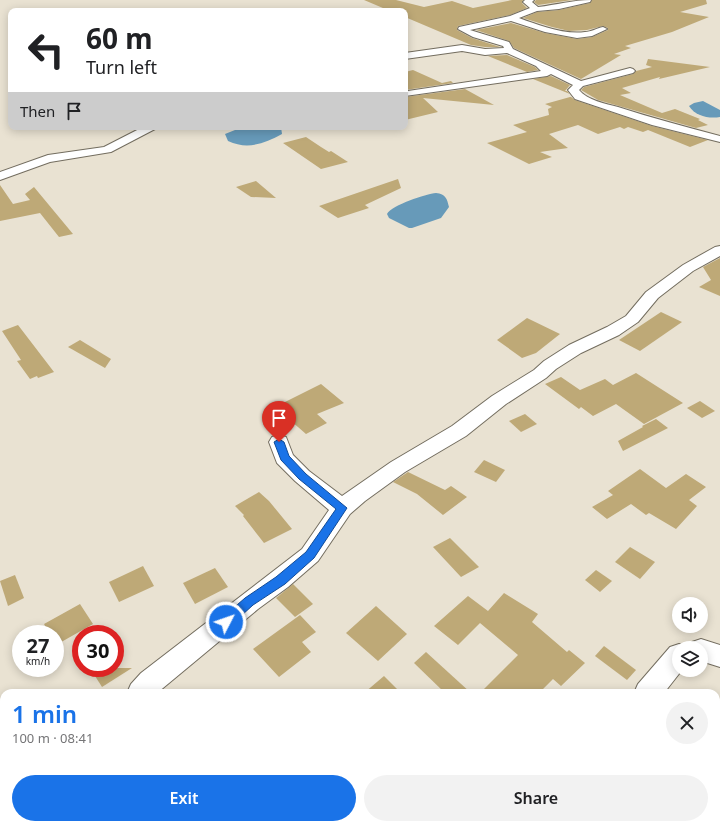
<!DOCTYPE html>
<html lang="en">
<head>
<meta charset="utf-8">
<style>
  :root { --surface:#fff; --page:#f2f2f2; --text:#202124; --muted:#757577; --accent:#1a73e8 }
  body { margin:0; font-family:"Noto Sans",sans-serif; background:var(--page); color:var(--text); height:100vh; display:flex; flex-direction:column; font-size:15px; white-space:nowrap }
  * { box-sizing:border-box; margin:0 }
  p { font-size:13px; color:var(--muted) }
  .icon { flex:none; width:22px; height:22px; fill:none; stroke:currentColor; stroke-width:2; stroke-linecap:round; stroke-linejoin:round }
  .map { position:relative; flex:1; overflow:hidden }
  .details { position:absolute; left:0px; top:689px; width:720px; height:140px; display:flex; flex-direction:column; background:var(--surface); border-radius:12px 12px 0 0; box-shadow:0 2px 10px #0003 }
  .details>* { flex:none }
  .top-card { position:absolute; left:8px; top:8px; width:400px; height:122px; border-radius:8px; box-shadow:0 2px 10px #0003; background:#fff; color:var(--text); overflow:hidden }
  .controls { position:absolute; left:672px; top:597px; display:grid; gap:8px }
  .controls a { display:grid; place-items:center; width:36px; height:36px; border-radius:50%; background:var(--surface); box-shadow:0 2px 10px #0003; font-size:20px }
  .speed { position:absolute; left:12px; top:625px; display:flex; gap:8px; font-size:20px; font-weight:700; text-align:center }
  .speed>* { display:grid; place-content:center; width:52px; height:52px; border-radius:50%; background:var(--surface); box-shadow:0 2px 10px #0003; line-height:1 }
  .speed small { font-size:10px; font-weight:400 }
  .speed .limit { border:6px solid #d22; background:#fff; color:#111 }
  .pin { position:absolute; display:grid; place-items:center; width:34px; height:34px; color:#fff; margin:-41px -17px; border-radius:50% 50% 50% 0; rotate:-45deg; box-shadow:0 0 4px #0007 }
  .pin .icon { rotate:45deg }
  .me { position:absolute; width:44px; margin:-22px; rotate:49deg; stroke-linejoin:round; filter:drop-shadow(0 0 3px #0008) }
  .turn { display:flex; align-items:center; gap:14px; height:84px; padding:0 12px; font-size:18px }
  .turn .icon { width:52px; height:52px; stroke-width:2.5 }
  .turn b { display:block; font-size:28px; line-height:34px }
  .then { display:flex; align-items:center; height:38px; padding:0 12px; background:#0003; gap:8px; font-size:15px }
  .round { display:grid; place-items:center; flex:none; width:42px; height:42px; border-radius:21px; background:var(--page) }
  .summary { display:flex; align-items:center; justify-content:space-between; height:68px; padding:0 12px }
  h1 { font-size:24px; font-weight:600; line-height:30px; color:var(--accent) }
  .primary-button { display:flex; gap:8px; margin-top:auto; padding:8px 12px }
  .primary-button a { flex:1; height:46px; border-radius:24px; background:var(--accent); color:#fff; font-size:16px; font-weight:600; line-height:46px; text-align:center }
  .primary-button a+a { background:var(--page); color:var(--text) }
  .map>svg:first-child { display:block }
  .water { fill:#679ab9 }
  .building { fill:#bea977 }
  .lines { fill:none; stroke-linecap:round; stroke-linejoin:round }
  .minor-casing { stroke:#736d5f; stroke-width:2 }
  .minor { fill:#fff; fill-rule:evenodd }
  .route { fill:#1a73e8; stroke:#114b97 }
</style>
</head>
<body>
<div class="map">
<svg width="720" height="829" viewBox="0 0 720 829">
  <rect width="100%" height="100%" fill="#e9e2d2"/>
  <!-- water -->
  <g class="water">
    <path d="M703,101L720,110V117C709,119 695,116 689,106L694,103Z"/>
    <path d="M249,127H281L282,134C264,144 247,150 228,141L225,134L235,130Z"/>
    <path d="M436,193C446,194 447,199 449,207L441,218L412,228H409L389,218L387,214C392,205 426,194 436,193Z"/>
    <polygon points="369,825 437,825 435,829 373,829"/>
  </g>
  <!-- building -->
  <g class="building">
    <polygon points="364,0 396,0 424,7 452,1 473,8 512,0 523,0 522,3 527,8 510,15 458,26 457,30 472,38 500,47 485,47 471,45 405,17 405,11 390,11"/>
    <polygon points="536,0 572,0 538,5 534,2"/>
    <polygon points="592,0 706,0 707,4 680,12 709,17 672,32 625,46 631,48 614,54 621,55 581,79 514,48 509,41 476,30 511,23 545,33 577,39 592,37 608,30 608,28 603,26 587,30 569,31 552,27 523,18 537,12 559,10 590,3"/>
    <polygon points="507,55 535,67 538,70 527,72 488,56"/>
    <polygon points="648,59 710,67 659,79 660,77 622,88 631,93 620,95 662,113 675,109 700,119 698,120 708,125 696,128 598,100 581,90 584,87 633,74 636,71 652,67 646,65"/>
    <polygon points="413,70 442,83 451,81 453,83 405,90 405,72"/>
    <polygon points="551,76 570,85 565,91 567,91 570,94 533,79"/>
    <polygon points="465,89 494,105 423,98 438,112 405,120 405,97"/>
    <polygon points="570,97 571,97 575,100 652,126 708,140 690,147 648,130 643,132 628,127 624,129 620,127 598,134 578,125 549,134 568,148 540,152 552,157 529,164 487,143 527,132 513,125 549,115 548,109 552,107 545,104"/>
    <polygon points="306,137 321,147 329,152 331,151 348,162 321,169 283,143"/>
    <polygon points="398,179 401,188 365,205 369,208 338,218 319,206"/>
    <polygon points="256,181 276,198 251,197 236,187"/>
    <polygon points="0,185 13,204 30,200 25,194 34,187 73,234 59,237 40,213 0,221"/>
    <polygon points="720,258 720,296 699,287 711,280 703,267"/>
    <polygon points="661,312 682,322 640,351 619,340"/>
    <polygon points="527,318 560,334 536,353 522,358 497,340"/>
    <polygon points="18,325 54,372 38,378 37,376 30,379 17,361 21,360 2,331"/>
    <polygon points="80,340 111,359 105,368 68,347"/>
    <polygon points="636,373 683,403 644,424 616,404 593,416 581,407 579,409 545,384 561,377 580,390 605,379 613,385"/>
    <polygon points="321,384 344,403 317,414 327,423 306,434 275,407"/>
    <polygon points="700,401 715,411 702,418 687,408"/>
    <polygon points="525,414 537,424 521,432 509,421"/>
    <polygon points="656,419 668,428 623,451 618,441 643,427 642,426"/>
    <polygon points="484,460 505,470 496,482 474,472"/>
    <polygon points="640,469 666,488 686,474 706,487 689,500 697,506 676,529 649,513 646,515 631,504 607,519 592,507 613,495 608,491"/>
    <polygon points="408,472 445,490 451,486 467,497 443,515 417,494 393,482"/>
    <polygon points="259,492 269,501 292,529 264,543 243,516 244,515 235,506"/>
    <polygon points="450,538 479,567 461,577 433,547"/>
    <polygon points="630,547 655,562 640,579 615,562"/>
    <polygon points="143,566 154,586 119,602 109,582"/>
    <polygon points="215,568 228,587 195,604 183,583"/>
    <polygon points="596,570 612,581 600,592 585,580"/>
    <polygon points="15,575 24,598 8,606 0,581"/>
    <polygon points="293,584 313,604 295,617 276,598"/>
    <polygon points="504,593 538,614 532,622 567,652 569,650 585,663 561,686 553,679 539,693 480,693 518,655 480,623 458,645 434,626 468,596 488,611"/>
    <polygon points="80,604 93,624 56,645 55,634 50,634 44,624"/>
    <polygon points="376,606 407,634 378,661 346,633"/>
    <polygon points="300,615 316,632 302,642 311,652 279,677 253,649"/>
    <polygon points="604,646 636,670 627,680 595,656"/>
    <polygon points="426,652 471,693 445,693 414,663"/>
    <polygon points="90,668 132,668 102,687"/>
    <polygon points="384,676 401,693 364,693"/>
  </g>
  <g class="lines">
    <!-- minor casing -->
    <g class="minor-casing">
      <g id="minor">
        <path d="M525,0H534L532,2L538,7C556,5 573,0 591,0L590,2L559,9L537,11L519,18C538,25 564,35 585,32C591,32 597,28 603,27L607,29L592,36L577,38L545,32L511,21L470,30L509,42L513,49L581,81L630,68L633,69L635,71L633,73L583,86L579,90C587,100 606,104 618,107C652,118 686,127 720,136V142L652,125L575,99L568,90L573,85L551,74L547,76L405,96V92L408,91L541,71L536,66L507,53L485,55L462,51L405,59V53L462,45L485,49L504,48L503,46L473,37L458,29L459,27L510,16L530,8L523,2Z"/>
        <polygon points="143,127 156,127 155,129 111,152 50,162 0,180 0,172 48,155 104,147"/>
        <polygon points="720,246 720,256 693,271 658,298 638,322 619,335 581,353 556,369 546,378 506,404 466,436 405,472 365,501 350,514 318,561 288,587 258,609 157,693 127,693 131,684 141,673 302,549 329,510 295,481 277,463 269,442 272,437 279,435 286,437 293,455 309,471 342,496 391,462 452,426 492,396 534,370 544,361 569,345 607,327 626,316 646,292 683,265 715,247"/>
        <polygon points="701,639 720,645 720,667 701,661 701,648 689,648 692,642"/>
        <polygon points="679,644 689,648 679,648 679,670 682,670 664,693 634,693 638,684 670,647"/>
        <polygon points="18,825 51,825 50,829 17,829"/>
        <polygon points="496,825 528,825 527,829 495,829"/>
      </g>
    </g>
    <!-- minor -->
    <use href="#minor" class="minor"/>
  </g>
  <!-- route -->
  <polygon class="route" points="279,439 284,442 289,456 306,474 347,508 314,558 285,584 253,605 230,626 226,627 222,626 220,622 222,618 245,598 276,577 306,552 336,509 299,479 281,460 274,442"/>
</svg>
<div class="controls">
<a><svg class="icon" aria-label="sound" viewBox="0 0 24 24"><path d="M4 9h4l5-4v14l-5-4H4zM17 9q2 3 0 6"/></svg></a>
<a><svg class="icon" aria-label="layers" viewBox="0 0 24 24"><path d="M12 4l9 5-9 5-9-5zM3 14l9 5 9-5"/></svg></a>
</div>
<div class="speed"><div>27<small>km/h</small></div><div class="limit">30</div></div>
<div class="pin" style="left:279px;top:442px;background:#d93025"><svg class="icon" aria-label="arrive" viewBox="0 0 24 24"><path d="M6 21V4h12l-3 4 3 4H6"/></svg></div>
<svg class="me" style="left:226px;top:622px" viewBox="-20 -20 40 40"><circle r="17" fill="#1a73e8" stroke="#fff" stroke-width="3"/><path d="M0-11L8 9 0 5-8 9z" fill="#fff"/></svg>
<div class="top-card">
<div class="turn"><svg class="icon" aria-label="left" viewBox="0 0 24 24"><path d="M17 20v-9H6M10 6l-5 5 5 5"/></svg><div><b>60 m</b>Turn left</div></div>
<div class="then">Then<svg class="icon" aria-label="arrive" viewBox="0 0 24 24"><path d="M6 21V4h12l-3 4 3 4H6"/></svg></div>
</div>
<section class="details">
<div class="summary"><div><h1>1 min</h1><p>100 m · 08:41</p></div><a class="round"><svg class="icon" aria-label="close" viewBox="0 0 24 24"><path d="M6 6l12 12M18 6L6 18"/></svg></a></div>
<div class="primary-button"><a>Exit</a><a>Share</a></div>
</section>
</div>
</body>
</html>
